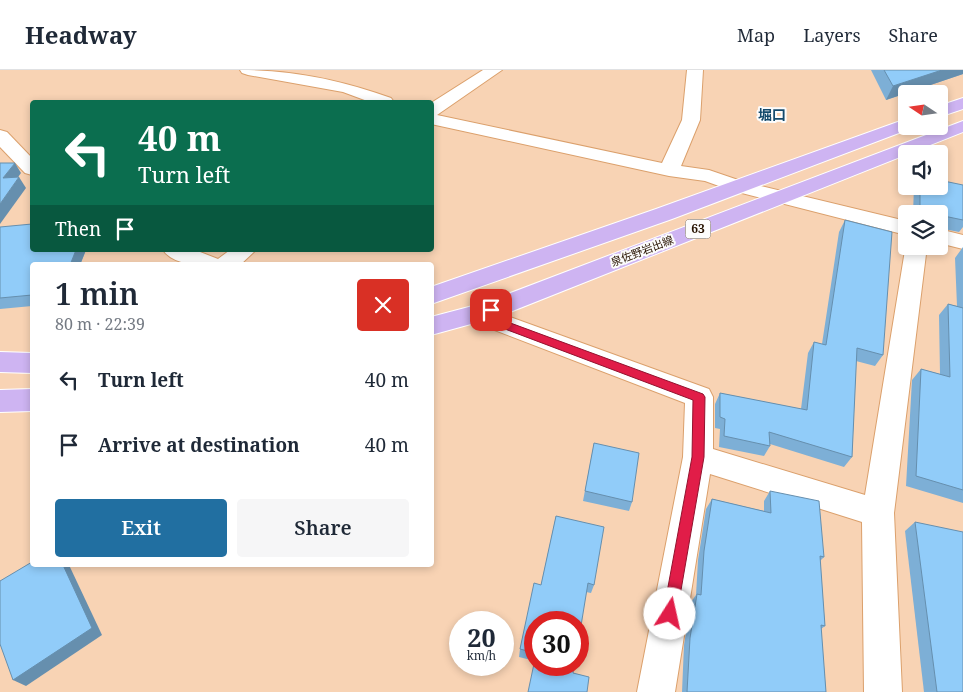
<!DOCTYPE html>
<html lang="en">
<head>
<meta charset="utf-8">
<style>
  :root { --surface:#fff; --page:#f6f6f7; --text:#1f2937; --muted:#747a83; --line:#e0e1e3; --accent:#216fa1 }
  body { margin:0; font-family:"Noto Serif","Noto Sans JP",serif; background:var(--page); color:var(--text); height:100vh; display:flex; flex-direction:column; font-size:19px; white-space:nowrap }
  * { box-sizing:border-box; margin:0 }
  p { font-size:16px; color:var(--muted) }
  .icon { flex:none; width:28px; height:28px; fill:none; stroke:currentColor; stroke-width:2; stroke-linecap:round; stroke-linejoin:round }
  .map { position:relative; flex:1; overflow:hidden }
  .details { position:absolute; left:30px; top:192px; width:404px; height:305px; display:flex; flex-direction:column; background:var(--surface); border-radius:5px; box-shadow:0 2px 8px #0003 }
  .details>* { flex:none }
  .banner { position:absolute; left:30px; top:30px; width:404px; height:152px; border-radius:5px; box-shadow:0 2px 8px #0003; background:#0b6e4f; color:#fff; overflow:hidden }
  .needle { width:32px; rotate:283deg }
  .tools { position:absolute; left:898px; top:15px; display:grid; gap:10px }
  .tools a { display:grid; place-items:center; width:50px; height:50px; border-radius:5px; background:var(--surface); box-shadow:0 2px 8px #0003; font-size:25px }
  .speed { position:absolute; left:449px; top:541px; display:flex; gap:10px; font-size:25px; font-weight:700; text-align:center }
  .speed>* { display:grid; place-content:center; width:65px; height:65px; border-radius:50%; background:var(--surface); box-shadow:0 2px 8px #0003; line-height:1 }
  .speed small { font-size:12px; font-weight:400 }
  .speed .limit { border:8px solid #d22; background:#fff; color:#111 }
  .pin { position:absolute; display:grid; place-items:center; width:42px; height:42px; color:#fff; margin:-21px; border-radius:10px; box-shadow:0 2px 8px #0006 }
  .me { position:absolute; width:55px; margin:-28px; rotate:10deg; stroke-linejoin:round; filter:drop-shadow(0 0 4px #0008) }
  .turn { display:flex; align-items:center; gap:18px; height:105px; padding:0 25px; font-size:22px }
  .turn .icon { width:65px; height:65px; stroke-width:2.5 }
  .turn b { display:block; font-size:35px; line-height:42px }
  .then { display:flex; align-items:center; height:48px; padding:0 25px; background:#0003; gap:10px; font-size:19px }
  .round { display:grid; place-items:center; flex:none; width:52px; height:52px; border-radius:5px; background:var(--page) }
  .head { display:flex; align-items:center; justify-content:space-between; height:85px; padding:0 25px }
  h1 { font-size:30px; font-weight:600; line-height:38px }
  .primary-button { display:flex; gap:10px; margin-top:auto; padding:10px 25px }
  .primary-button a { flex:1; height:58px; border-radius:5px; background:var(--accent); color:#fff; font-size:20px; font-weight:600; line-height:58px; text-align:center }
  .primary-button a+a { background:var(--page); color:var(--text) }
  ul { padding:0; list-style:none }
  li { display:flex; align-items:center; gap:15px; height:65px; padding:0 25px }
  li div { flex:1 }
  li b { display:block; font-size:19px }
  li em { font-style:normal }
  header { display:flex; align-items:center; gap:30px; box-sizing:border-box; height:70px; padding:0 25px; background:var(--surface); border-bottom:1px solid var(--line) }
  header strong { font-size:24px }
  nav { display:flex; gap:28px; margin-inline-start:auto; font-size:18px }
  .map>svg:first-child { display:block }
  .lines { fill:none; stroke-linecap:round; stroke-linejoin:round }
  .street-casing { stroke:#dba06c; stroke-width:2 }
  .primary-casing { stroke:#fff; stroke-width:2 }
  .street { fill:#fff; fill-rule:evenodd }
  .primary { fill:#ceb4f2; fill-rule:evenodd }
  .wall { fill:#7dafd6 }
  .shaded-wall { fill:#668fae }
  .building { fill:#91ccf9; stroke:#668fae }
  .route { fill:#e11d48; stroke:#92132f }
  .labels { text-anchor:middle; stroke-width:4; stroke-linejoin:round; paint-order:stroke }
  .far-street-label { font-size:11px; fill:#271200; stroke:#fcfcfc }
  .shield { fill:#fcfcfc; stroke:#67584c; stroke-width:1 }
  .shield-label { font-size:12px; font-weight:bold; fill:#271200 }
  .far-quarter-label { font-size:14px; font-weight:bold; fill:#144a6c; stroke:#fcfcfc }
</style>
</head>
<body>
<header>
<strong>Headway</strong>
<nav><a>Map</a><a>Layers</a><a>Share</a></nav>
</header>
<div class="map">
<svg width="963" height="622" viewBox="0 0 963 622">
  <rect width="100%" height="100%" fill="#f8d3b4"/>
  <g class="lines">
    <!-- street casing -->
    <g class="street-casing">
      <g id="street">
        <path d="M240,0C293,0 341,10 391,28L394,32H370L343,22L248,5L242,3Z"/>
        <polygon points="483,0 502,0 437,45 662,93 682,50 687,0 703,0 700,50 681,96 709,100 744,112 906,151 906,165 730,120 705,111 669,106 431,54 431,33"/>
        <polygon points="0,60 7,62 32,88 32,105 25,103 0,77"/>
        <polygon points="939,159 963,165 963,179 939,173"/>
        <path d="M906,174V176H927L894,443L902,622H864L862,452L710,404L675,622H637L683,387L685,333L492,259L479,240L482,234C497,230 501,236 510,247L709,319L713,327V379L865,425Z"/>
        <path d="M163,180H195L218,189L230,180H256L240,195C219,195 176,200 163,180Z"/>
      </g>
    </g>
    <!-- primary casing -->
    <g class="primary-casing">
      <g id="primary">
        <polygon points="963,28 963,39 939,47 939,36"/>
        <polygon points="906,49 906,56 914,56 912,58 672,149 431,234 431,217 656,139"/>
        <polygon points="963,51 963,62 500,246 431,265 431,247 484,233"/>
        <polygon points="0,282 32,283 32,303 0,302"/>
        <polygon points="32,319 32,341 0,342 0,320"/>
      </g>
    </g>
    <!-- street -->
    <use href="#street" class="street"/>
    <!-- primary -->
    <use href="#primary" class="primary"/>
  </g>
  <!-- wall -->
  <g class="wall">
    <polygon points="871,0 963,0 963,4 886,30"/>
    <polygon points="963,115 963,157 959,162 939,158 939,144 913,144 914,116"/>
    <polygon points="845,150 883,285 875,296 856,291 852,387 844,397 770,374 770,376 764,386 719,377 720,359 715,358 715,334 720,323 801,339 808,283 814,272 822,274 839,162"/>
    <polygon points="0,157 32,180 86,180 80,195 32,195 32,236 0,239"/>
    <polygon points="963,177 963,433 906,416 912,310 921,299 940,304 939,245 948,234 957,236 955,188"/>
    <polygon points="594,373 632,432 629,441 583,431"/>
    <polygon points="770,421 824,487 820,491 825,556 821,559 826,622 682,622 684,575 691,532 696,525 698,490 706,439 712,429 764,441 764,431"/>
    <polygon points="556,446 594,515 591,523 586,522 535,552 535,595 535,591 519,587 520,579 541,515"/>
    <polygon points="915,452 963,622 924,622 905,461"/>
  </g>
  <!-- shaded-wall -->
  <g class="shaded-wall">
    <polygon points="942,0 963,0 963,4 886,30 893,16"/>
    <polygon points="15,93 21,103 10,118 3,108"/>
    <polygon points="19,107 26,118 0,154 0,134"/>
    <polygon points="76,180 86,180 80,195 70,195"/>
    <polygon points="63,495 69,495 102,565 26,616 13,610"/>
  </g>
  <!-- building -->
  <g class="building">
    <polygon points="884,0 942,0 893,16"/>
    <polygon points="0,93 15,93 3,108 19,107 0,134"/>
    <polygon points="939,110 963,115 963,150 939,145 939,144 931,144 920,141 920,116 939,116"/>
    <polygon points="845,150 892,162 883,285 857,278 852,387 769,362 770,376 724,366 725,349 720,347 720,323 807,340 814,272 826,275"/>
    <polygon points="32,154 32,180 76,180 70,195 32,195 32,225 0,228 0,157"/>
    <polygon points="948,234 963,238 963,420 916,406 921,299 950,307"/>
    <polygon points="594,373 639,383 632,432 585,421"/>
    <polygon points="770,421 819,431 824,487 820,486 825,556 821,555 826,622 687,622 690,568 697,524 701,525 704,481 712,429 771,443"/>
    <polygon points="556,446 604,457 594,515 588,513 578,574 578,552 535,552 535,583 520,579 534,513 541,515"/>
    <polygon points="915,452 963,462 963,622 937,622"/>
    <polygon points="32,492 32,495 63,495 92,558 13,610 0,574 0,511"/>
    <polygon points="535,589 535,595 574,595 573,603 589,607 587,622 528,622"/>
  </g>
  <!-- route -->
  <polygon class="route" points="491,236 494,237 505,251 703,324 705,327 704,387 676,549 670,551 665,549 663,544 692,387 693,330 497,256 486,240"/>
  <g class="labels">
    <!-- far-street labels -->
    <g class="far-street-label">
      <text transform="translate(642 181) rotate(-21)" y="4">泉佐野岩出線</text>
    </g>
    <!-- shield labels -->
    <rect class="shield" x="685.5" y="149.5" width="25" height="19" rx="4"/>
    <g class="shield-label">
      <text x="698" y="163">63</text>
    </g>
    <!-- far-quarter labels -->
    <g class="far-quarter-label">
      <text x="772" y="50">堀口</text>
    </g>
  </g>
</svg>
<div class="tools">
<a><svg class="needle" viewBox="-14 -14 28 28"><path d="M0-13l5 13h-10z" fill="#e53935"/><path d="M0 13l5-13h-10z" fill="#747a83"/></svg></a>
<a><svg class="icon" aria-label="sound" viewBox="0 0 24 24"><path d="M4 9h4l5-4v14l-5-4H4zM17 9q2 3 0 6"/></svg></a>
<a><svg class="icon" aria-label="layers" viewBox="0 0 24 24"><path d="M12 4l9 5-9 5-9-5zM3 14l9 5 9-5"/></svg></a>
</div>
<div class="speed"><div>20<small>km/h</small></div><div class="limit">30</div></div>
<div class="pin" style="left:491px;top:240px;background:#d93025"><svg class="icon" aria-label="arrive" viewBox="0 0 24 24"><path d="M6 21V4h12l-3 4 3 4H6"/></svg></div>
<svg class="me" style="left:670px;top:544px" viewBox="-20 -20 40 40"><circle r="19" fill="#fff"/><path d="M0-13L10 11 0 6-10 11z" fill="#e11d48"/></svg>
<div class="banner">
<div class="turn"><svg class="icon" aria-label="left" viewBox="0 0 24 24"><path d="M17 20v-9H6M10 6l-5 5 5 5"/></svg><div><b>40 m</b>Turn left</div></div>
<div class="then">Then<svg class="icon" aria-label="arrive" viewBox="0 0 24 24"><path d="M6 21V4h12l-3 4 3 4H6"/></svg></div>
</div>
<section class="details">
<div class="head"><div><h1>1 min</h1><p>80 m · 22:39</p></div><a class="round" style="background:#d93025;color:#fff"><svg class="icon" aria-label="close" viewBox="0 0 24 24"><path d="M6 6l12 12M18 6L6 18"/></svg></a></div>
<ul>
<li><svg class="icon" aria-label="left" viewBox="0 0 24 24"><path d="M17 20v-9H6M10 6l-5 5 5 5"/></svg><div><b>Turn left</b></div><em>40 m</em></li>
<li><svg class="icon" aria-label="arrive" viewBox="0 0 24 24"><path d="M6 21V4h12l-3 4 3 4H6"/></svg><div><b>Arrive at destination</b></div><em>40 m</em></li>
</ul>
<div class="primary-button"><a>Exit</a><a>Share</a></div>
</section>
</div>
</body>
</html>
